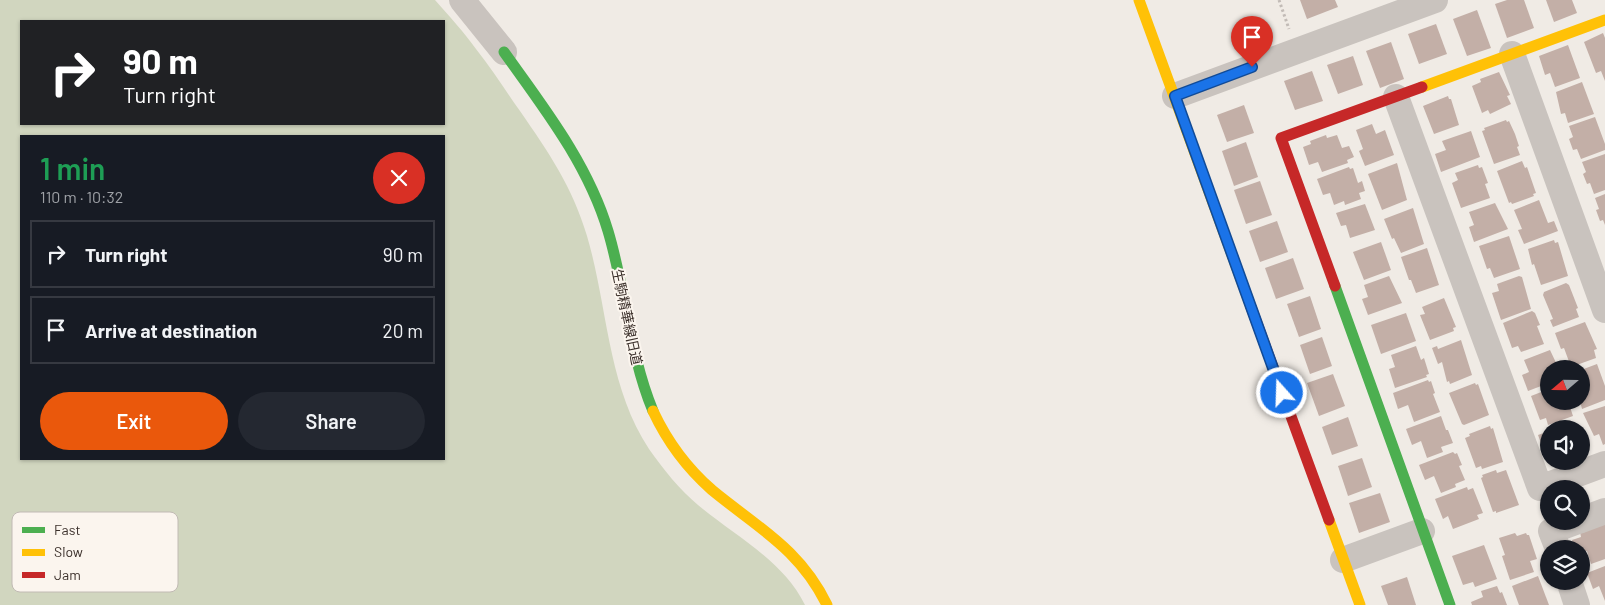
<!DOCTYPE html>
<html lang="en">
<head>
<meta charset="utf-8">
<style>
  :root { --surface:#171b24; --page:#242831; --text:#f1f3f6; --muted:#9ea1a6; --line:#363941; --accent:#ea580c }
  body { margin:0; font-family:Barlow,"Noto Sans JP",sans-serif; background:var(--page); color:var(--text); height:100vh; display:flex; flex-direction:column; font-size:19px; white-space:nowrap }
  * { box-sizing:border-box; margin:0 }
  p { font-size:16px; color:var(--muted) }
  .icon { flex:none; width:28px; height:28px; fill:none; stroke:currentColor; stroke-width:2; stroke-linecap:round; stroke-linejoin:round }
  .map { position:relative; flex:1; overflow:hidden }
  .side { position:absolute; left:20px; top:135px; width:425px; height:325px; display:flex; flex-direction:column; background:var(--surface); border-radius:0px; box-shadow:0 1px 4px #0004 }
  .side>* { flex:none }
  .top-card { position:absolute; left:20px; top:20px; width:425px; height:105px; border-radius:0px; box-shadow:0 1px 4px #0004; background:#202124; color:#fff; overflow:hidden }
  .needle { width:32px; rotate:250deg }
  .tools { position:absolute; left:1540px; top:360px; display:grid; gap:10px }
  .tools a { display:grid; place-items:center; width:50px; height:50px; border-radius:50%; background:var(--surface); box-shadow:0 1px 4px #0004; font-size:25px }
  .pin { position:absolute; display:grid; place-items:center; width:42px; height:42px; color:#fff; margin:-51px -21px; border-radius:50% 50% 50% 0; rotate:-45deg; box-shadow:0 0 5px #0007 }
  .pin .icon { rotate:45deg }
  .me { position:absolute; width:55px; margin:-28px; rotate:340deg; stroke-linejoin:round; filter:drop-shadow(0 0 4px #0008) }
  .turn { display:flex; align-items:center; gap:18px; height:105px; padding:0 20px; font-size:22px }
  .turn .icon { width:65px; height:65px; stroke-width:2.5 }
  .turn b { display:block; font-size:35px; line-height:42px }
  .round { display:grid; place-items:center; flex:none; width:52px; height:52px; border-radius:26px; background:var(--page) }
  .overview { display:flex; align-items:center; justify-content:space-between; height:85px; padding:0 20px }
  h1 { font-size:30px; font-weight:600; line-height:38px; color:#1e9e55 }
  .button { display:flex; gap:10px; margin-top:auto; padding:10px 20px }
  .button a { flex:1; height:58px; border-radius:30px; background:var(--accent); color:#fff; font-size:20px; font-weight:600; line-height:58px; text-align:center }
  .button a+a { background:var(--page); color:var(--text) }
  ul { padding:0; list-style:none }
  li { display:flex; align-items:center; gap:15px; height:68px; margin:0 10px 8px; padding:0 10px; border:2px solid var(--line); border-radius:0px }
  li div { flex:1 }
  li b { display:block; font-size:19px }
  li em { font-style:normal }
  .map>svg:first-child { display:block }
  .green { fill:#d1d6bf; fill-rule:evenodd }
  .building { fill:#c3afa7 }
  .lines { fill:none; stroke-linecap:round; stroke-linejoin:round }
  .path { stroke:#c2bbb6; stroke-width:3; stroke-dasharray:2.5 2.5; stroke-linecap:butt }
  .street { stroke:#c9c3be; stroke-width:26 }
  .fast { stroke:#4caf50; stroke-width:11 }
  .slow { stroke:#ffc107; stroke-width:11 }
  .jam { stroke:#c62828; stroke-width:11 }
  .route-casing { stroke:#114b97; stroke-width:12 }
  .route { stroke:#1a73e8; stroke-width:9 }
  .labels { text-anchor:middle; stroke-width:4; stroke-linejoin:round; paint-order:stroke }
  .street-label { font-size:14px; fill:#3b302b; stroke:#fbf5ee }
  .key { fill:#fbf5ee; stroke:#c1bab4; stroke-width:1 }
  .key-label { font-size:14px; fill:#3b302b }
</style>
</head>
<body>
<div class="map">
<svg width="1605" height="605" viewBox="0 0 1605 605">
  <rect width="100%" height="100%" fill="#f0ebe5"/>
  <!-- green -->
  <path class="green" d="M0,0H435C449,16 464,32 476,49C492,69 505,90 520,111C549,153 572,186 587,236C608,307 607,385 649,449C663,469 680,490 698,505C735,536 783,560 805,605H0ZM21,21H444V124H21ZM21,136H444V459H21Z"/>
  <!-- building -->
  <g class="building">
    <polygon points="1300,0 1335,0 1338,7 1307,19"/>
    <polygon points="1507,0 1524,0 1534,28 1507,38 1495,4"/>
    <polygon points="1546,0 1572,0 1577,13 1554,22"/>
    <polygon points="1477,10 1491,48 1467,56 1453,19"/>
    <polygon points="1436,24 1447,54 1419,64 1408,34"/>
    <polygon points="1603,33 1605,38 1605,81 1601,71 1596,73 1584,42"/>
    <polygon points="1391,42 1404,79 1380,88 1366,51"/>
    <polygon points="1568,45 1580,78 1555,87 1550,73 1545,75 1539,56"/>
    <polygon points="1353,56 1363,85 1338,94 1327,65"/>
    <polygon points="1312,71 1323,101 1295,110 1284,81"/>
    <polygon points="1499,72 1510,95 1507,96 1511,104 1490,114 1488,110 1482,113 1472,86 1481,82 1480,79"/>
    <polygon points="1582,82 1594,114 1568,123 1565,113 1561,114 1556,92"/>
    <polygon points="1448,96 1449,99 1451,99 1459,125 1434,134 1423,106"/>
    <polygon points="1244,105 1254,133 1227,142 1217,115"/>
    <polygon points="1595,117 1605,144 1605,150 1581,159 1577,149 1573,150 1569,139 1573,137 1569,126"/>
    <polygon points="1506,120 1507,122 1509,121 1515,134 1519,146 1517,147 1520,155 1494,164 1482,131 1485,130 1484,128"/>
    <polygon points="1372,124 1376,134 1385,130 1394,155 1365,166 1359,151 1363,149 1356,130"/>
    <polygon points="1471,131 1480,157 1441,172 1435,154 1446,150 1442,141"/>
    <polygon points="1326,135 1327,138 1337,135 1342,148 1349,146 1354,157 1347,160 1348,163 1322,172 1318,162 1309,165 1303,147 1311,144 1310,141"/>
    <polygon points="1246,142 1258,177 1234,186 1222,151"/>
    <polygon points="1605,154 1605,190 1594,194 1590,183 1587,184 1583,174 1586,172 1582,162"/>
    <polygon points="1522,161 1525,168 1527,167 1536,193 1533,194 1534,196 1512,204 1511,202 1509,203 1497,171"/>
    <polygon points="1397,163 1407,200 1382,210 1368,174"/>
    <polygon points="1478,165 1479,168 1482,167 1488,183 1485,184 1490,198 1461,208 1452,183 1458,180 1455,173"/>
    <polygon points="1349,167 1350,169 1353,168 1358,183 1362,181 1365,191 1359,193 1361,199 1345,205 1344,201 1334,205 1330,193 1323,195 1317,179"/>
    <polygon points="1260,181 1272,215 1246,224 1234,190"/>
    <polygon points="1605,194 1605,225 1603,220 1600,221 1596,210 1599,209 1595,198"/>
    <polygon points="1539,200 1548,223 1554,221 1558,231 1524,244 1518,230 1522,229 1514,210"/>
    <polygon points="1495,203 1508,229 1474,242 1469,227 1474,225 1469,212"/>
    <polygon points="1365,204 1375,230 1350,238 1346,225 1341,226 1336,213"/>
    <polygon points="1413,208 1424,244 1401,253 1394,238 1392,239 1384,219"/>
    <polygon points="1277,221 1288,252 1260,262 1249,231"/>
    <polygon points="1509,236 1520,269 1494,278 1490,268 1487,269 1479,246"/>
    <polygon points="1554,240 1555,243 1558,242 1568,276 1541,285 1534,264 1532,265 1528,249"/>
    <polygon points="1381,242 1391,270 1364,280 1353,252"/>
    <polygon points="1427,248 1439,285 1416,293 1411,280 1409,280 1401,257"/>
    <polygon points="1293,258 1304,289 1276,299 1265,268"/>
    <polygon points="1389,276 1402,303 1368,315 1362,299 1368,297 1364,285"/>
    <polygon points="1519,276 1522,277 1531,309 1501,320 1492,293 1499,291 1497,284"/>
    <polygon points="1566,283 1569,285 1578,308 1576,309 1579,317 1553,327 1550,320 1553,319 1543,295 1544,292"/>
    <polygon points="1310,296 1321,329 1299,337 1287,304"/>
    <polygon points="1444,298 1456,327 1453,328 1454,331 1430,340 1420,315 1425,314 1422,307"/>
    <polygon points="1532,311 1535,313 1540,325 1537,326 1544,344 1521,352 1518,346 1512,348 1503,323"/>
    <polygon points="1406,313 1416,341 1381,354 1371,325"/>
    <polygon points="1585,322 1597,349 1594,350 1596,358 1571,367 1564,348 1561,349 1555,333"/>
    <polygon points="1322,337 1332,366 1310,374 1300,345"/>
    <polygon points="1461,340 1472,375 1450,384 1449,381 1447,382 1442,362 1438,364 1432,348 1437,346 1438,349"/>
    <polygon points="1416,346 1421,360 1424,358 1429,374 1426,375 1427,377 1395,388 1389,369 1395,367 1391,355"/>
    <polygon points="1550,350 1559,369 1549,369 1549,383 1528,391 1522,375 1529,372 1524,360"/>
    <polygon points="1597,364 1605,386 1605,400 1582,409 1580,401 1581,401 1581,370"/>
    <polygon points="1333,374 1345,406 1319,416 1307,383"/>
    <polygon points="1428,380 1429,382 1431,381 1435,393 1433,394 1440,412 1414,422 1408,405 1398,409 1393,393"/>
    <polygon points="1475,383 1476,385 1478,384 1489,415 1464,425 1462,424 1449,393"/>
    <polygon points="1549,389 1549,401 1568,401 1573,416 1548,425 1546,418 1540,420 1531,396"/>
    <polygon points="1605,406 1605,444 1603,445 1599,434 1594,436 1583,413"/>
    <polygon points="1441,416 1446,430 1448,430 1453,443 1441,447 1443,452 1427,458 1421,441 1412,445 1406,429"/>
    <polygon points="1348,417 1358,446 1332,455 1322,427"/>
    <polygon points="1572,422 1573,424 1576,423 1578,429 1554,429"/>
    <polygon points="1490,426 1491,429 1493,428 1503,462 1482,469 1481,466 1476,468 1465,438 1470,436 1469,434"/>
    <polygon points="1549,431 1549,449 1544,451 1538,435"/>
    <polygon points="1453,452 1455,454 1457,453 1462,465 1459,466 1465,480 1455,484 1456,487 1441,493 1434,476 1425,480 1419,465"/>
    <polygon points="1362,458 1372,487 1348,496 1338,466"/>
    <polygon points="1496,470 1497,473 1506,470 1519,505 1496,513 1496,511 1493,512 1481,478 1483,477 1482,475"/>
    <polygon points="1467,487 1468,490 1473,488 1483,513 1477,515 1479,519 1453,529 1448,516 1443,519 1435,499"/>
    <polygon points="1380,493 1390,522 1359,533 1349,503"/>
    <polygon points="1605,523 1605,559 1591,564 1587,551 1581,553 1581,549 1575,549 1572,540 1581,537 1580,532"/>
    <polygon points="1515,533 1517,536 1526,533 1527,535 1529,535 1537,559 1530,561 1534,572 1510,580 1502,556 1505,555 1499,538"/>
    <polygon points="1484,545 1497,579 1475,587 1473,582 1463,585 1452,556"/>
    <polygon points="1605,566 1605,601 1599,586 1593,589 1587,573"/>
    <polygon points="1538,576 1549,605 1519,605 1512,586"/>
    <polygon points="1407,577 1416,605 1388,605 1381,586"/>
    <polygon points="1497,586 1500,593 1502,592 1507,605 1472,605 1471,602 1483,597 1481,591"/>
  </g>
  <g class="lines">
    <!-- path -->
    <polyline class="path" points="1279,0 1289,29"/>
    <!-- street -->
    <g class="street">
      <polyline points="462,0 504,52"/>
      <polyline points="1512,54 1605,310"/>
      <polyline points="1175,96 1435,0"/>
      <polyline points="1396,97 1540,488 1605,464"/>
      <polyline points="1581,520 1605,511"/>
      <polyline points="1558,549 1551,531 1578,521"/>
      <polyline points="1343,560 1422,531"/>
      <polyline points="1569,581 1577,605"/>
    </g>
    <!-- fast -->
    <g class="fast">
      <path d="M504,52C544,108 588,164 608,231C626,291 629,353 653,411"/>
      <polyline points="1335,286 1450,605"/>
    </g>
    <!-- slow -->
    <g class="slow">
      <polyline points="1139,0 1251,307"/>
      <polyline points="1422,87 1605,20"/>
      <path d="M653,411C667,441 688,469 712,490C758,528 800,549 827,605"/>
      <polyline points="1329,520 1360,605"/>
    </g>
    <!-- jam -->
    <g class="jam">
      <polyline points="1335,286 1281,138 1422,87"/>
      <polyline points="1251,307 1329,520"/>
    </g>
  </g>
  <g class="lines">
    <!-- route casing -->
    <g class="route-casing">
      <polyline id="route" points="1252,67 1175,96 1282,393"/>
    </g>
    <!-- route -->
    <use href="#route" class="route"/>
  </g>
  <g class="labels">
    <!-- street labels -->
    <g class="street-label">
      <text transform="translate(627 317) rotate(78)" y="5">生駒精華線旧道</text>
    </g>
  </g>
  <!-- legend -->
  <rect x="12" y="512" width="166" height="80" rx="8" class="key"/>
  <rect x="22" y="527" width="23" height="6" fill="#4caf50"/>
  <rect x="22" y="549" width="23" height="7" fill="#ffc107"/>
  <rect x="22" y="572" width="23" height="6" fill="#c62828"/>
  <g class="key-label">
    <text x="54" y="535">Fast</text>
    <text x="54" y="557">Slow</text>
    <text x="54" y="580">Jam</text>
  </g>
</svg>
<div class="tools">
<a><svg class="needle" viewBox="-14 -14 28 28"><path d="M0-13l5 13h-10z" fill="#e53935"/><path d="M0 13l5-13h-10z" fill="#9ea1a6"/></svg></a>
<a><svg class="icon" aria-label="sound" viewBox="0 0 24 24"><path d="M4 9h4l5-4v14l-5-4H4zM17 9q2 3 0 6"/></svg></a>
<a><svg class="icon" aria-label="search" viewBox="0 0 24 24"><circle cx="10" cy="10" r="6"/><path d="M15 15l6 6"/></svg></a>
<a><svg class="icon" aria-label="layers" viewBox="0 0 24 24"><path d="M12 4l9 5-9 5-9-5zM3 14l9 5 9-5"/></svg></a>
</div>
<div class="pin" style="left:1252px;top:67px;background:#d93025"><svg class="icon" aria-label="arrive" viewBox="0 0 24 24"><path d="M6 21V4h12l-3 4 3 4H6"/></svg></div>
<svg class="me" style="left:1282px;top:393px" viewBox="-20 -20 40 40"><circle r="17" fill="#1a73e8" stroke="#fff" stroke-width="3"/><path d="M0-11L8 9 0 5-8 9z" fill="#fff"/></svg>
<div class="top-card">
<div class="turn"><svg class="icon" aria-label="right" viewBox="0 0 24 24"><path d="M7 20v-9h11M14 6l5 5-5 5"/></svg><div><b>90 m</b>Turn right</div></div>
</div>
<section class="side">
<div class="overview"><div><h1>1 min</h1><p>110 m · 10:32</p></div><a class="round" style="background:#d93025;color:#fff"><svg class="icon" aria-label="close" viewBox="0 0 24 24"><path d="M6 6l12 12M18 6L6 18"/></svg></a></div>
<ul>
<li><svg class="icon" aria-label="right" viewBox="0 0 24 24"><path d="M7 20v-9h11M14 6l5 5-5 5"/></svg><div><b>Turn right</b></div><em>90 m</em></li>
<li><svg class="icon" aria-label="arrive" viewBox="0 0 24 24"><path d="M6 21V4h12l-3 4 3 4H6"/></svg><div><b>Arrive at destination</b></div><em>20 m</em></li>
</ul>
<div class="button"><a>Exit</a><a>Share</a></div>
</section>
</div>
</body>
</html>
